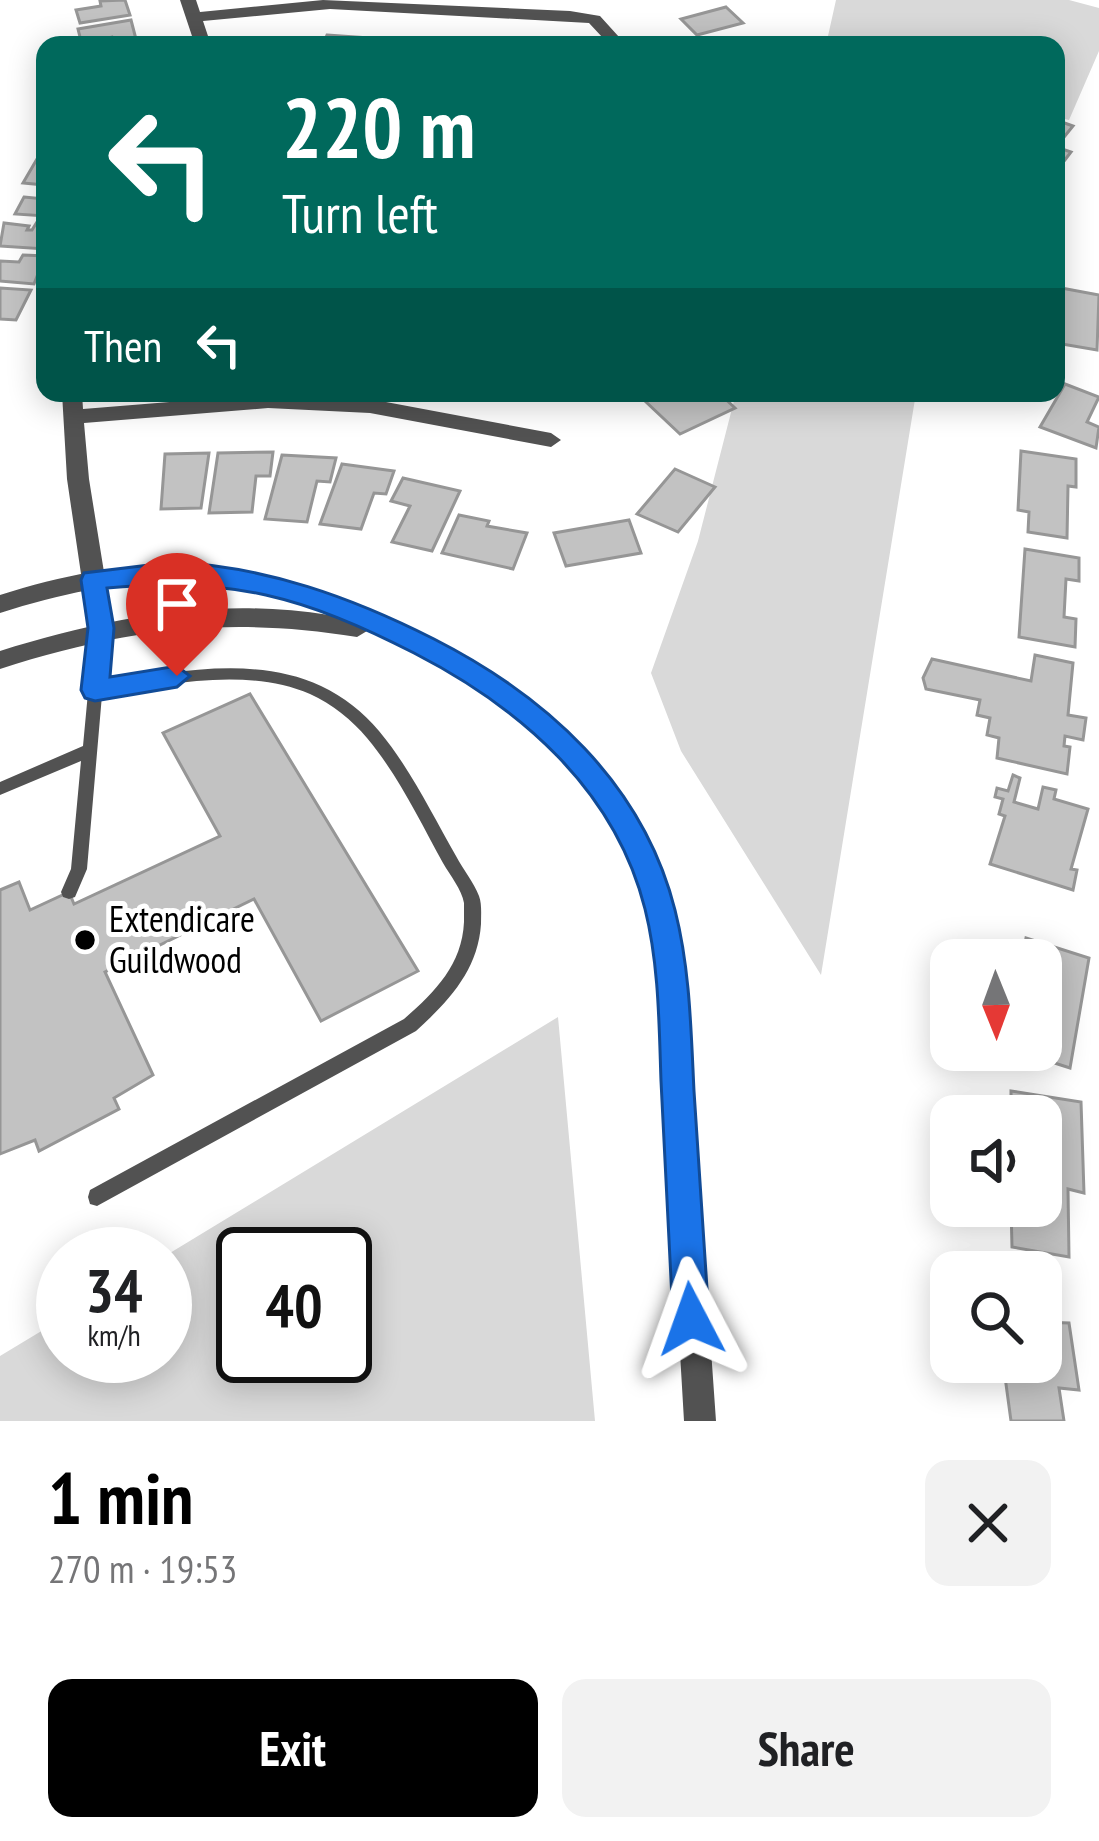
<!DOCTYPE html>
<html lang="en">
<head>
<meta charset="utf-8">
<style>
  :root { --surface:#fff; --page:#f2f2f2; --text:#202124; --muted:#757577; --accent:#000 }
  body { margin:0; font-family:"PT Sans Narrow",sans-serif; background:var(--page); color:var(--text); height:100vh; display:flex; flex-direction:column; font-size:45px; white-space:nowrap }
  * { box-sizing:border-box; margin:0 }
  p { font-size:39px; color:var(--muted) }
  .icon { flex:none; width:66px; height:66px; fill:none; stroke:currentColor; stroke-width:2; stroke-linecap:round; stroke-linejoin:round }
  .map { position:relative; height:1421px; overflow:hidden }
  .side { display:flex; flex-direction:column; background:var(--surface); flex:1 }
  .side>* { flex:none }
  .hud { position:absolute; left:36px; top:36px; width:1029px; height:366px; border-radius:24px; box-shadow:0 6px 30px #0003; background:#00695c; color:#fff; overflow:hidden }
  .needle { width:78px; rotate:179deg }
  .tools { position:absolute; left:930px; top:939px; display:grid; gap:24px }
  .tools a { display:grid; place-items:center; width:132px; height:132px; border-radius:24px; background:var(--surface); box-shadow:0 6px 30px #0003; font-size:60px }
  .speed { position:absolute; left:36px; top:1227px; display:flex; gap:24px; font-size:60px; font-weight:700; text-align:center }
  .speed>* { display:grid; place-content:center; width:156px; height:156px; border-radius:50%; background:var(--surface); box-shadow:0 6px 30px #0003; line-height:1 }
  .speed small { font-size:30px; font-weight:400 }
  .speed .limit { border:6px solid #111; border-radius:18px; background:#fff; color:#111 }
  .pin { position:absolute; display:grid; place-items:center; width:102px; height:102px; color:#fff; margin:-123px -51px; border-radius:50% 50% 50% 0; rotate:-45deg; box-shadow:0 0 12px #0007 }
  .pin .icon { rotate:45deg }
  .me { position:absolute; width:132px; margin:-66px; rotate:356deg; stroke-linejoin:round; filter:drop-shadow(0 0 9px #0008) }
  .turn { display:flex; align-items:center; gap:42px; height:252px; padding:0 48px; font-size:54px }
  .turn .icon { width:156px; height:156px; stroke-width:2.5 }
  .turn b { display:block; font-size:84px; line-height:102px }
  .then { display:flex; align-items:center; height:114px; padding:0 48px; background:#0003; gap:24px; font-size:45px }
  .round { display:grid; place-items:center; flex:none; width:126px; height:126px; border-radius:24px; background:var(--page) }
  .summary { display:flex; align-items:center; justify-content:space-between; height:204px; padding:0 48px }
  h1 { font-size:72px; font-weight:700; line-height:90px; color:var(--accent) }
  .button { display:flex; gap:24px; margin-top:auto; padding:24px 48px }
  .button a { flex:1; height:138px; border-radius:24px; background:var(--accent); color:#fff; font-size:48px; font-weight:700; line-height:138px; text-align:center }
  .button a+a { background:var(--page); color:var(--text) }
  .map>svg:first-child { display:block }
  .green { fill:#d9d9d9; fill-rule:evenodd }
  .building { fill:#c2c2c2; stroke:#969696; stroke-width:3 }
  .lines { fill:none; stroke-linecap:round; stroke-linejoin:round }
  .service { fill:#525252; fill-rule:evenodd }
  .minor { fill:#525252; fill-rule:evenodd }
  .tertiary { fill:#525252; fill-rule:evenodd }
  .route { fill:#1a73e8; stroke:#114b97; stroke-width:3 }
  .poi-dot { fill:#000; stroke:#fff; stroke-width:4.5 }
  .labels { text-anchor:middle; stroke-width:10; stroke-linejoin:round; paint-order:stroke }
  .poi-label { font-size:36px; fill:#000; stroke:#fff; text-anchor:start }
</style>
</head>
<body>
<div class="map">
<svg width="1099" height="1421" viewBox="0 0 1099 1421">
  <rect width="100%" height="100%" fill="#fff"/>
  <!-- green -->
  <g class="green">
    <polygon points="836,0 1069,0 1099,8 1099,51 1069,120 1056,117 1056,45 826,45"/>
    <polygon points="736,393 916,393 821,975 681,751 651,673 698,541"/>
    <path d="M558,1017L595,1421H0V1356L63,1318V1356H165V1256ZM243,1254H345V1356H243Z"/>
  </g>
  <!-- building -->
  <g class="building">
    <polygon points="125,0 130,15 80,23 76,10 101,6 100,1"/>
    <polygon points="726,7 743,23 697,35 681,19"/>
    <polygon points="131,20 137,43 115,45 112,37 82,45 78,29"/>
    <polygon points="327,35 371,38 368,45 323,45"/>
    <polygon points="1056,120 1073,126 1056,147 1071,152 1061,165 1056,164"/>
    <polygon points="37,159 45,159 45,185 23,183"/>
    <polygon points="24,197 45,199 45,216 15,214"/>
    <polygon points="37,222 45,222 45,249 0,246 4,223 29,226 27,230 32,230"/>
    <polygon points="23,255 45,256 34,284 0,281 0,261 19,262"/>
    <polygon points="1056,287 1099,295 1097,350 1056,343"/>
    <polygon points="0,288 31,290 16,320 0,319"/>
    <polygon points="1065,384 1099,397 1087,422 1099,427 1096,448 1040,427"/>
    <polygon points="663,393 681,397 719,393 735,408 680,434 645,401"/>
    <polygon points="1021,451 1076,459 1076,487 1068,486 1067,538 1028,532 1029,512 1018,510"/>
    <polygon points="273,452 270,476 256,476 252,512 209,513 218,453"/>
    <polygon points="209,453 201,508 161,509 165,454"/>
    <polygon points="282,455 336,458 330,482 317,481 307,522 265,519"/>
    <polygon points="342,464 394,471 386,494 374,493 361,529 320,524"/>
    <polygon points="675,469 715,487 678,532 637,514"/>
    <polygon points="403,478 460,491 432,551 392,542 410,506 391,501"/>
    <polygon points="459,515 489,521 487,526 527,533 513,569 442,553"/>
    <polygon points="629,520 641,553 566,566 554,533"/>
    <polygon points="1025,549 1079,558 1079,581 1066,579 1064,617 1076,619 1075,647 1019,637"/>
    <polygon points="1035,655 1073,663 1068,715 1086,718 1083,740 1065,736 1064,746 1070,747 1067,774 997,758 999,738 987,735 990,718 977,715 980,700 926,689 923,678 932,659 1031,681"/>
    <polygon points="250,694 418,971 321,1021 254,899 105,972 153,1075 114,1098 119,1109 39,1151 35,1140 0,1154 0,890 19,882 30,910 69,892 74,904 220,836 163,733"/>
    <polygon points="1013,775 1020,778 1014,802 1038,809 1043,787 1056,790 1054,799 1088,809 1071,869 1077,870 1073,890 990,864 1005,816 999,814 1003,799 995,797 997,788 1008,791"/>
    <polygon points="1026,938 1089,958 1070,1068 1014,1050 1041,1050 1041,960 1022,960"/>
    <polygon points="1011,1091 1081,1102 1084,1193 1068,1189 1069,1257 1012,1247 1011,1206 1041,1206 1041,1116 1011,1116"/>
    <polygon points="1041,1322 1069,1323 1079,1390 1059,1388 1064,1421 1011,1421 1003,1362 1041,1362"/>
  </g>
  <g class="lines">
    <!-- service -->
    <path class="service" d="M101,622L108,628L103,683C173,672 255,655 321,686C344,697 363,712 379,731C410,768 432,814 456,856C463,869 474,883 479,896C482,904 481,915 481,924C478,970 449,1001 416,1031L97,1206L90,1204L88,1197L90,1190L404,1019C435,992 462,965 464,922C464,920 464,905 464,903C462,890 450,875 443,863C420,821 398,775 367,738C352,720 332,704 310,694C247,667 167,684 102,695L87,869L75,897L69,899L63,897L61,892L71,869L81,761L0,795V782L83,746L94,628Z"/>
    <!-- minor -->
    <g class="minor">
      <polygon points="180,0 196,0 200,12 323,0 570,11 600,16 619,37 619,45 603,45 603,38 589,23 330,9 203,21 211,45 195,45"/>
      <polygon points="62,393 82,393 83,409 268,394 370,399 551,433 561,440 551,447 370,413 268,408 84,423 89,479 113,628 101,637 89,628 67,479"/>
    </g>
    <!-- tertiary -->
    <path class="tertiary" d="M196,564C278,572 355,603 428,639C570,710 665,815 686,977C692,1025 692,1074 696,1122C702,1222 709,1321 716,1421H684L658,977C651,935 645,892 627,853C579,745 470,677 367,631L357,637C228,616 124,629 0,669V651C108,617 216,597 329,615C214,567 117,576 0,613V595C64,574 128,563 196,564Z"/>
  </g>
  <!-- route -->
  <path class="route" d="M174,562C267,567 351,597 434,639C546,696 643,783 675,910C690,969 691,1030 694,1091C699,1167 704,1243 709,1319L703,1331L691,1337L678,1331L673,1319C669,1240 665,1161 661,1081C659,1024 659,965 645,909C615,789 519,707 414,653C305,597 230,576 107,588L114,628L110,677L177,666L190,676L177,687L95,701L85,698L81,690L88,628L81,580L84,573Z"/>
  <!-- markers -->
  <circle class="poi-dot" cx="85" cy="940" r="12"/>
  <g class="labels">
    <!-- poi labels -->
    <g class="poi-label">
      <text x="109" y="932">Extendicare<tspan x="109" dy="41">Guildwood</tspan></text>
    </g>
  </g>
</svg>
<div class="tools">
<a><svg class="needle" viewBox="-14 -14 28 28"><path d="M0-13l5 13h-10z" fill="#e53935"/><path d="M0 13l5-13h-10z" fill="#757577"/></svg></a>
<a><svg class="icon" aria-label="sound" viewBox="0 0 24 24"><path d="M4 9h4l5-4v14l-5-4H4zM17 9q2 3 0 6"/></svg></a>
<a><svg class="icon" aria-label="search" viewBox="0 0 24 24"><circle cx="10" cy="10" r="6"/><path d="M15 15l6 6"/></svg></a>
</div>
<div class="speed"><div>34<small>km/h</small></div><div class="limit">40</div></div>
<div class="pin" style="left:177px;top:676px;background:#d93025"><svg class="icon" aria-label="arrive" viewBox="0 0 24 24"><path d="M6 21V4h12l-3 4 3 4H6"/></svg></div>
<svg class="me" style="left:691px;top:1319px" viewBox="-20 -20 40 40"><path d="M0-17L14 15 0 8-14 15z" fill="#1a73e8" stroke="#fff" stroke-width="4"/></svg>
<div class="hud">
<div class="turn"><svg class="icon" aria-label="left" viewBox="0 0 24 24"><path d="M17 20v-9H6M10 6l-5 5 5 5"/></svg><div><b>220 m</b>Turn left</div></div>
<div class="then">Then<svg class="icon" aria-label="left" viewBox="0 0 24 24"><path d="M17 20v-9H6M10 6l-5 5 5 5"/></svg></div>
</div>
</div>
<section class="side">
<div class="summary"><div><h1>1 min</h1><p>270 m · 19:53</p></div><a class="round"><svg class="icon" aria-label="close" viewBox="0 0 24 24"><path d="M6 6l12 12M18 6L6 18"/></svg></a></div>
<div class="button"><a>Exit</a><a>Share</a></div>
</section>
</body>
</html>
